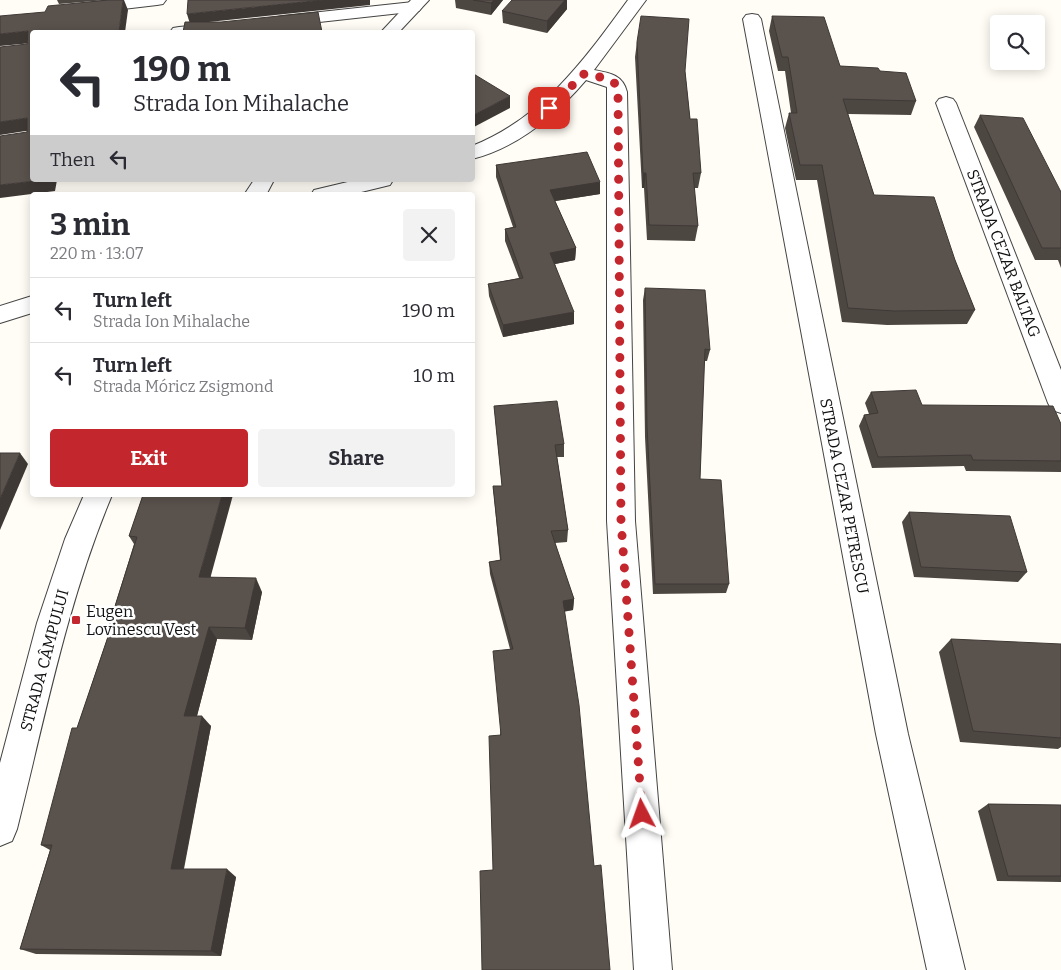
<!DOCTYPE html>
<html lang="en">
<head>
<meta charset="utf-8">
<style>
  :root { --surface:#fff; --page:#f2f2f3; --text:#2b2b33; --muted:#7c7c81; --line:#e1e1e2; --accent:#c4262e }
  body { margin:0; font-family:Bitter,serif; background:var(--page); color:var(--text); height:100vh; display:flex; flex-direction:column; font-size:19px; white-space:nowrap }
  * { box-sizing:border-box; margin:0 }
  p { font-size:16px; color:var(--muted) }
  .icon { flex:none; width:28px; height:28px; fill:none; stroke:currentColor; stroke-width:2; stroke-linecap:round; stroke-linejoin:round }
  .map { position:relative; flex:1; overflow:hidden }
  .drawer { position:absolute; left:30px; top:192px; width:445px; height:305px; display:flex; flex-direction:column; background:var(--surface); border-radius:5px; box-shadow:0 2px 12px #0003 }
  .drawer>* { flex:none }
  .banner { position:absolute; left:30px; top:30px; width:445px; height:152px; border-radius:5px; box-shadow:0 2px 12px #0003; background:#fff; color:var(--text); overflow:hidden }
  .fabs { position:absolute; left:990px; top:15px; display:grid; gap:10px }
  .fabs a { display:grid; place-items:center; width:55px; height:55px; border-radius:5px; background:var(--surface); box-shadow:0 2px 12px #0003; font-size:25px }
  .pin { position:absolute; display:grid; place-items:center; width:42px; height:42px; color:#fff; margin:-21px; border-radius:10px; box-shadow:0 2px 8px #0006 }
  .me { position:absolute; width:55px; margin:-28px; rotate:356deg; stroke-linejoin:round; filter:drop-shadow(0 0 4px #0008) }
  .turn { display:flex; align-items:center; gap:18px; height:105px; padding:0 20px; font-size:22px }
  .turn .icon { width:65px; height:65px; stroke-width:2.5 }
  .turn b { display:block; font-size:35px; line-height:42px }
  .then { display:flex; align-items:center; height:48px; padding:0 20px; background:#0003; gap:10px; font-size:19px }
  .round { display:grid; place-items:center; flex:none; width:52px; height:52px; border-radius:5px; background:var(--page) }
  .headline { display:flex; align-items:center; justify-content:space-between; height:85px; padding:0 20px }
  h1 { font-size:30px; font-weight:700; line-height:38px }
  .primary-button { display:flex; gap:10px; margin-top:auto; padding:10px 20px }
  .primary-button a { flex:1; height:58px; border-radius:5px; background:var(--accent); color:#fff; font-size:20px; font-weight:700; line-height:58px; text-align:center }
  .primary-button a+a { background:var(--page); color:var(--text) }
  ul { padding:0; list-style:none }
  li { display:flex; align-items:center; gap:15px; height:65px; padding:0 20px; border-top:1px solid var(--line) }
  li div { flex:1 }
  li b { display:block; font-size:19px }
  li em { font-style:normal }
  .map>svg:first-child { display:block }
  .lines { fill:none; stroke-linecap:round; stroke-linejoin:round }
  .minor-casing { stroke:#444; stroke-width:2 }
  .tertiary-casing { stroke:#444; stroke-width:2 }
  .minor { fill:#fff; fill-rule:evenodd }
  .tertiary { fill:#fff; fill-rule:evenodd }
  .wall { fill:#4d4742 }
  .shaded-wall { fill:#3f3936 }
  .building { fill:#5a524d; stroke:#3f3936 }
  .route { stroke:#c4262e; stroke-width:9; stroke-dasharray:0 16.2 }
  .poi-dot { fill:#c4262e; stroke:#fff; stroke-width:2 }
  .labels { text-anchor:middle; stroke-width:5; stroke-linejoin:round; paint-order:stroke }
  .street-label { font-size:16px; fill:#111; stroke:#fff }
  .poi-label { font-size:16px; fill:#111; stroke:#fff; text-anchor:start }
</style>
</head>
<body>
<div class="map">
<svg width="1061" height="970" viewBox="0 0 1061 970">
  <rect width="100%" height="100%" fill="#fffdf5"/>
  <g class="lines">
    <!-- minor casing -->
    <g class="minor-casing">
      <g id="minor">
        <polygon points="113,0 166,0 163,4 157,5 89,13 83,12 80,8 83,4"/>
        <path d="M628,0H646L594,70C610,73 623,75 627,92L635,521L672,970H634L607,521V87L586,80C556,115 519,147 472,159V146C543,118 585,59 628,0Z"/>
        <polygon points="413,2 419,3 422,7 419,11 283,26 277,25 274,21 277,17 283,16"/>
        <polygon points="752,14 758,15 761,19 908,734 965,970 927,970 876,734 743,19 746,15"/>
        <polygon points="220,23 226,24 229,28 226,32 170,32 173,28 179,27"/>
        <polygon points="946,97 953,99 956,103 1061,370 1061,413 1052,410 1048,403 936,103 939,99"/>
        <polygon points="356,180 393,180 390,185 349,195 311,195 314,190"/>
        <polygon points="32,296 32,313 0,323 0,306"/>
      </g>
    </g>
    <!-- tertiary casing -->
    <g class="tertiary-casing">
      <g id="tertiary">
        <polygon points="411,0 429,0 399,32 381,32"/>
        <polygon points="254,180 274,180 266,195 244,195"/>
        <path d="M84,495H112C67,602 45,717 17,829L12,841L0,846V763L37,623L65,539Z"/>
      </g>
    </g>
    <!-- minor -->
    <use href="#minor" class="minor"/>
    <!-- tertiary -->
    <use href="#tertiary" class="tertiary"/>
  </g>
  <!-- wall -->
  <g class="wall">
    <polygon points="57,0 106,0 59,4"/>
    <polygon points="455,0 503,0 491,15 456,8"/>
    <polygon points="565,0 567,0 567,9 547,33 503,23 502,11"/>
    <polygon points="772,16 840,66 880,71 916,101 911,115 848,114 874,195 955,260 975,310 967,324 887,325 842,322 817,180 796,180 785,128 789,113 791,113 785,71 778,71 769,31"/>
    <polygon points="637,42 685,71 690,119 701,173 698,188 694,188 698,226 695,241 647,240 644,188 642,188 635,57"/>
    <polygon points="980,115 1061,192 1061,268 1058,260 1035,260 974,127"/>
    <polygon points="496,165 600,182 600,194 555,201 576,248 575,260 555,264 574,324 503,337 489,296 488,284 519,278 505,241 505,229 513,227 496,177"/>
    <polygon points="645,288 710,350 707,361 704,361 700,479 729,584 726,593 653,594 645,437 643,300"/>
    <polygon points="871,392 922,405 1061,424 1061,472 966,471 964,466 872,468 859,426 864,415 869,414 865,403"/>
    <polygon points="494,406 564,444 564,457 557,457 568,530 567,542 555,543 574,599 573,610 565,611 493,870 500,735 510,649 490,574 489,562 500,560 493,486 502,486"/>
    <polygon points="143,495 211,577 262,592 252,640 217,639 197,716 211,726 184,869 236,877 221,956 36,954 20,949 50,850 41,845 77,728 111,627 109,625 134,544 129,536"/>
    <polygon points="909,512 1027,572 1018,582 914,577 902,522"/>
    <polygon points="951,639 1061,738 1061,747 1058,749 960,742 939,652"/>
    <polygon points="988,804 1061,805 1061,882 997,881 978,811"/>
  </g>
  <!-- shaded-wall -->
  <g class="shaded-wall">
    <polygon points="123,0 124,0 128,10 125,32 119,32"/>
    <polygon points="323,0 370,0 370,5 190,24 187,14"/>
    <polygon points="494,0 503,0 491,15 491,3"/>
    <polygon points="565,0 567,0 567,9 547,33 547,21"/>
    <polygon points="28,31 32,43 0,46 0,34"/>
    <polygon points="510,96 510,108 472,128 472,116"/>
    <polygon points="27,118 32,130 0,135 0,122"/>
    <polygon points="643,173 646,173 644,188 642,188"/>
    <polygon points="44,180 59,180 57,180 55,191 0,198 0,185"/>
    <polygon points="600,182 600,194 549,202 550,190"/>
    <polygon points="576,248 575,260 550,265 550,253"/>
    <polygon points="574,312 574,324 503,337 503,325"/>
    <polygon points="20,453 28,464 0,530 0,499"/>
    <polygon points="222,495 233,495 207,590 199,577"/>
    <polygon points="256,578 262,592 252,640 245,628"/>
    <polygon points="574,599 573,610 563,612 563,601"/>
    <polygon points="209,627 217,639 194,727 184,716"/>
    <polygon points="202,716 211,726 182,876 171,869"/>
    <polygon points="227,869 236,877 221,956 211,951"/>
  </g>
  <!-- building -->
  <g class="building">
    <polygon points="108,0 123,0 119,32 32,32 32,180 44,180 0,185 0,136 27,132 27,118 0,122 0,47 27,44 28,31 0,34 0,16 45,12 48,6"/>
    <polygon points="188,0 323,0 187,14"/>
    <polygon points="473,0 494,0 491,3"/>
    <polygon points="512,0 565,0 547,21 502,11"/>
    <polygon points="318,12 322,32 183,32 185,22 221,22"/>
    <polygon points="641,16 689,19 685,71 690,119 697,119 701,173 693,173 698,226 649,225 646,173 643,173 637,42"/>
    <polygon points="772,16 824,17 840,66 878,68 880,71 906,73 916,101 843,99 874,195 934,197 955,260 975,310 894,311 848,308 822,165 800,165 789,113 797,113 788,57 782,57"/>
    <polygon points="472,73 510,96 472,116"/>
    <polygon points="980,115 1023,118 1061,192 1061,248 1042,248"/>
    <polygon points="587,152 600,182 550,190 576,248 550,253 574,312 503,325 488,284 523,278 505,229 516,227 496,165"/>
    <polygon points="645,288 705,290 710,350 705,349 700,479 721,480 729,584 655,584 647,426"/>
    <polygon points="916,390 922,405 1053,406 1061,424 1061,461 973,460 971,455 878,457 864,415 878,413 871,392"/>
    <polygon points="557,401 564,444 555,445 568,530 551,531 574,599 563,601 579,705 594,866 601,865 610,970 482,970 480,871 493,870 489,736 501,735 493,651 513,649 489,562 501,560 493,486 502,486 494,406"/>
    <polygon points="0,453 20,453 0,499"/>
    <polygon points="143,495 222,495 199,577 256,578 245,628 209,627 184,716 202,716 171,869 227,869 211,951 20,949 52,845 41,845 72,728 77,728 112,625 109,625 137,537 129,536"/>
    <polygon points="909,512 1010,516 1027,572 921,567"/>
    <polygon points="951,639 1061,644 1061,738 973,731"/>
    <polygon points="988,804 1061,805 1061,876 1008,876"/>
  </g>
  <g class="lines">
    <!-- route -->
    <polyline class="route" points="549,108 584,74 605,78 616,84 618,92 621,521 642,814"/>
  </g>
  <!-- markers -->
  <rect class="poi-dot" x="71" y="615" width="10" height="10" rx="2.5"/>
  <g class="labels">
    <!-- street labels -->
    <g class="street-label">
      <text transform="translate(1004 253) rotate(69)" y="6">STRADA CEZAR BALTAG</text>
      <text transform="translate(845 496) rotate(79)" y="6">STRADA CEZAR PETRESCU</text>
      <text transform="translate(44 660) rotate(-75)" y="6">STRADA CÂMPULUI</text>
    </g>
    <!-- poi labels -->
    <g class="poi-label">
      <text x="86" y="617">Eugen<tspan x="86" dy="18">Lovinescu Vest</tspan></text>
    </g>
  </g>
</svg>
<div class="fabs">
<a><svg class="icon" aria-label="search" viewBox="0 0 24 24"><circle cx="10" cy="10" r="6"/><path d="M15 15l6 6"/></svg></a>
</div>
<div class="pin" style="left:549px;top:108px;background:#d93025"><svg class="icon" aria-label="arrive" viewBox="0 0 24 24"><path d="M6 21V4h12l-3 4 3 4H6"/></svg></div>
<svg class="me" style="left:642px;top:814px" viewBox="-20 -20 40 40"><path d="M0-17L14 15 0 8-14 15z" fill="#c4262e" stroke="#fff" stroke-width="4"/></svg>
<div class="banner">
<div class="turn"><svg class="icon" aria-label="left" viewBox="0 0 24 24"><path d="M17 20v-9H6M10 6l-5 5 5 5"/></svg><div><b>190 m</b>Strada Ion Mihalache</div></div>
<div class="then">Then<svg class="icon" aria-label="left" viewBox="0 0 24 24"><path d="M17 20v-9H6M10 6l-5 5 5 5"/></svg></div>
</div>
<section class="drawer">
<div class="headline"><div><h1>3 min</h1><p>220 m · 13:07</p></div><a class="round"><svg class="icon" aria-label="close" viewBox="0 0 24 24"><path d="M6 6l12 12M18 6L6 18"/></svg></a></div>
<ul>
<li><svg class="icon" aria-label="left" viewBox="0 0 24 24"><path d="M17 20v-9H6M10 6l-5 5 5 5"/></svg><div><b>Turn left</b><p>Strada Ion Mihalache</p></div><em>190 m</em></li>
<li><svg class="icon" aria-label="left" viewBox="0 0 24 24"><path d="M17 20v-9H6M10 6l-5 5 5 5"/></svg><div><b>Turn left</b><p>Strada Móricz Zsigmond</p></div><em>10 m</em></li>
</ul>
<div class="primary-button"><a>Exit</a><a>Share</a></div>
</section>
</div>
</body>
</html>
